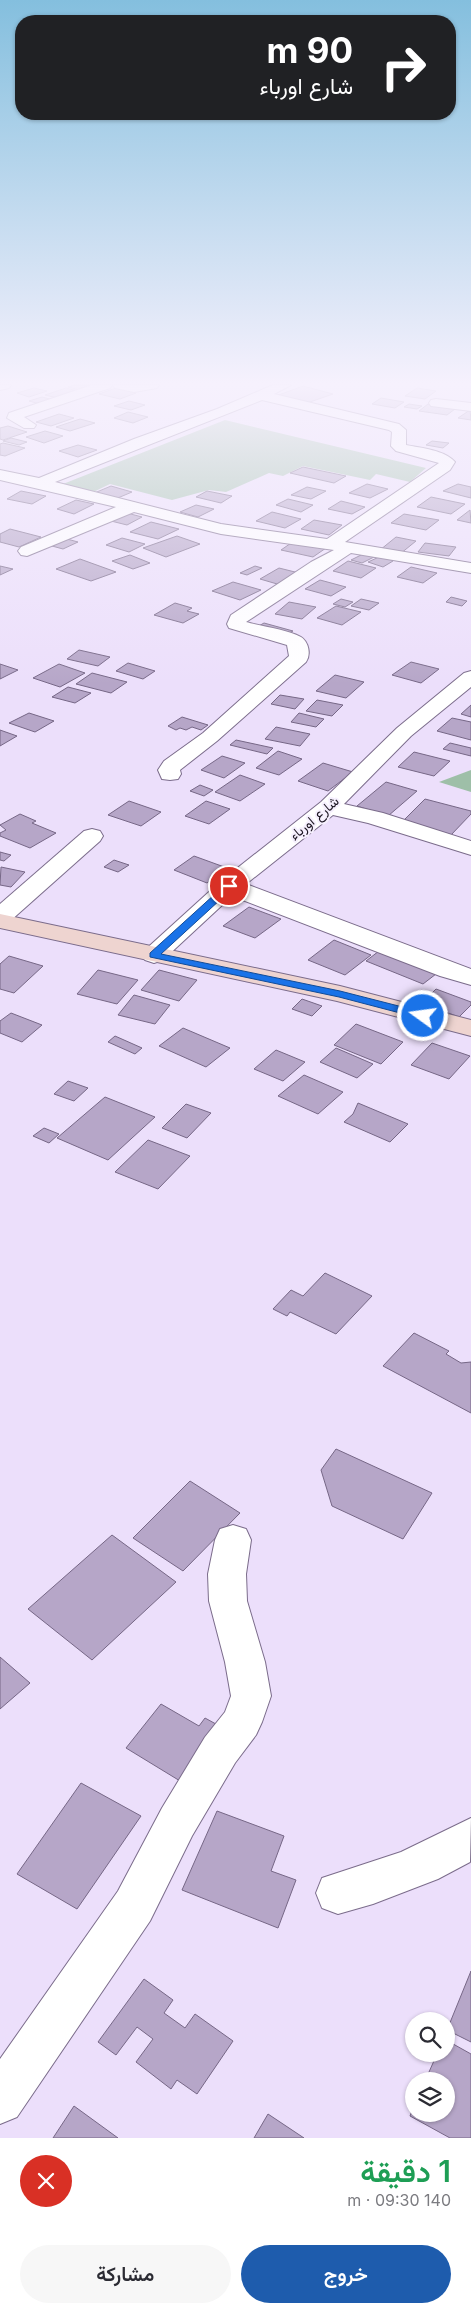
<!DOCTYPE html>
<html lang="ar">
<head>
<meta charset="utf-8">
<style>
  :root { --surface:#fff; --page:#f7f7f7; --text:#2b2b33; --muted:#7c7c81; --accent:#1e5cad }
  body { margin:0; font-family:Inter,Vazirmatn,sans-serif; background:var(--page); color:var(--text); direction:rtl; height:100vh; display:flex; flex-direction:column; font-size:19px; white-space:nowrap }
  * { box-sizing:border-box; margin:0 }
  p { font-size:16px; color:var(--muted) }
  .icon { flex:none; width:28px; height:28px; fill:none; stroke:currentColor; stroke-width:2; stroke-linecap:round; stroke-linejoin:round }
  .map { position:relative; height:2138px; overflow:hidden; direction:ltr }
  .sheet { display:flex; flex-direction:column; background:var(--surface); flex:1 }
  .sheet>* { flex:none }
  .banner { position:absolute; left:15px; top:15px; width:441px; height:105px; border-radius:20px; box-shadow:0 1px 4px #0004; direction:rtl; background:#202124; color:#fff; overflow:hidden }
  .fabs { position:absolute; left:405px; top:2012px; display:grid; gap:10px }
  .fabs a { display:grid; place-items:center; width:50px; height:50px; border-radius:50%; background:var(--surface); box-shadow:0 1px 4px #0004; font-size:25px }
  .pin { position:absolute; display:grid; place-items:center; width:42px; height:42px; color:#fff; margin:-21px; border:2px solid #fff; border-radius:50%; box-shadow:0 1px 5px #0007 }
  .me { position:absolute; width:55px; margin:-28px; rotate:284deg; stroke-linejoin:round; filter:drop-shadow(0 0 4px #0008) }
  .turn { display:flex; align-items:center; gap:18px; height:105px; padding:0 20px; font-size:22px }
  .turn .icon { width:65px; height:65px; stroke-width:2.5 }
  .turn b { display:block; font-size:35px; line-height:42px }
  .round { display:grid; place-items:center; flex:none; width:52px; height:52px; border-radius:26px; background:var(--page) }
  .head { display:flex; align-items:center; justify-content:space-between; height:85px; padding:0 20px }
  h1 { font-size:30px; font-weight:600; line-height:38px; color:#1e9e55 }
  .button { display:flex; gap:10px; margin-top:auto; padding:10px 20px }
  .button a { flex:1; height:58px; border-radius:30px; background:var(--accent); color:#fff; font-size:20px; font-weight:600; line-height:58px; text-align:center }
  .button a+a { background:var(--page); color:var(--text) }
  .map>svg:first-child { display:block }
  .green { fill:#9ebfa8 }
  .building { fill:#b6a6c8; stroke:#766786 }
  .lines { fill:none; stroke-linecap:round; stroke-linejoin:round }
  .street-casing { stroke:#7b6c8b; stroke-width:2 }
  .secondary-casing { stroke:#7b6c8b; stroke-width:2 }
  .street { fill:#fff; fill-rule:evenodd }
  .secondary { fill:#eed4d0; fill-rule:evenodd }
  .route { fill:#1a73e8; stroke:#114b97 }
  .labels { text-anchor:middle; stroke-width:4; stroke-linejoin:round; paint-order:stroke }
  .street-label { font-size:14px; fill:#1b1521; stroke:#f6f0fe }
</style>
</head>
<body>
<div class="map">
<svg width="471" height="2138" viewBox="0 0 471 2138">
  <rect width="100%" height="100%" fill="#ecdffb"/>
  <!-- green -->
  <g class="green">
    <polygon points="225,420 426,468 410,482 376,474 370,480 303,466 283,476 269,473 226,492 209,490 172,500 110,484 85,496 63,484"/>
    <polygon points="471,770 471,792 439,782"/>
  </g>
  <!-- building -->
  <g class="building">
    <polygon points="75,385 97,385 100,386 84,391 68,387"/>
    <polygon points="303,386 333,394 307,403 276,396"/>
    <polygon points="34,388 47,391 29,397 17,393"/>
    <polygon points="66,388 82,392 62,399 45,395"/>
    <polygon points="116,388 136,393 120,399 99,394"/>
    <polygon points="417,388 436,391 425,399 405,396"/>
    <polygon points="42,397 57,401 44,405 29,401"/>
    <polygon points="381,398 404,402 395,408 372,404"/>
    <polygon points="129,401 145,405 131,410 114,406"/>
    <polygon points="409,404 422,406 417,409 404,407"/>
    <polygon points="428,404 455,409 447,415 419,411"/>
    <polygon points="470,410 471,420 458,418"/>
    <polygon points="128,412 148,417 133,423 114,418"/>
    <polygon points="59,414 74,418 51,426 36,422"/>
    <polygon points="80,419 95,423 70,431 56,427"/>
    <polygon points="8,426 27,432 3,440 0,439 0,428"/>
    <polygon points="45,431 63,436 44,443 26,437"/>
    <polygon points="11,438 27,442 19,445 3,441"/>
    <polygon points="432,441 449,443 443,448 426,445"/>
    <polygon points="3,443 25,448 5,456 0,455 0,444"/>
    <polygon points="78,445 97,450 78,457 59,451"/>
    <polygon points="303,467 346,476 334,483 290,473"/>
    <polygon points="367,484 388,489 370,498 349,493"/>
    <polygon points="458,484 471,487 471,498 443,491"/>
    <polygon points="111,486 132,492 113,500 92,494"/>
    <polygon points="307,487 326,491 311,499 291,495"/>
    <polygon points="21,491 46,496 32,504 7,499"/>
    <polygon points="207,491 232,496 221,503 196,497"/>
    <polygon points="431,497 465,504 451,514 417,507"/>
    <polygon points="288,499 313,505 301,512 276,505"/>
    <polygon points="76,500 94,504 74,514 57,509"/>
    <polygon points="341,501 365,507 352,514 328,509"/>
    <polygon points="196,505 214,509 198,517 180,512"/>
    <polygon points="470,510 471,523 457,520"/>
    <polygon points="272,512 301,519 285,528 256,521"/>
    <polygon points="127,513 142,517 127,525 111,521"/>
    <polygon points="404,514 439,520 426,530 391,523"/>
    <polygon points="314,520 342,525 329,535 301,529"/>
    <polygon points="151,522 179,529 158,539 130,532"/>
    <polygon points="10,529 41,537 19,547 0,542 0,534"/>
    <polygon points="177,536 200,544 166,557 143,548"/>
    <polygon points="396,537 416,541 400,554 380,550"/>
    <polygon points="122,538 145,544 129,552 106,545"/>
    <polygon points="67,539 78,542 63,549 52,546"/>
    <polygon points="294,541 326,548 313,557 281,550"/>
    <polygon points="425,543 456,547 449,556 418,552"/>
    <polygon points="365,553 376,556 362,563 351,560"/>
    <polygon points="130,555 150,563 133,569 112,561"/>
    <polygon points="379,557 391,558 393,561 383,567 368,562"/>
    <polygon points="80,559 116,572 91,581 56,569"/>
    <polygon points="348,561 376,568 361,578 333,571"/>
    <polygon points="0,566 13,569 0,575"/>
    <polygon points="255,566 262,568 247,575 240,573"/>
    <polygon points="411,567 437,573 423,583 397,577"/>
    <polygon points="279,568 303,574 284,586 260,579"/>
    <polygon points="320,580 346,587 331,596 305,589"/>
    <polygon points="233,582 261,590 240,600 212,591"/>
    <polygon points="451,597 467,601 462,606 446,602"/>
    <polygon points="341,599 353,602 345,607 333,604"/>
    <polygon points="361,599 379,603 369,610 351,606"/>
    <polygon points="289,602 316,607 302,619 275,614"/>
    <polygon points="175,603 192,608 187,611 199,614 183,623 154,615"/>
    <polygon points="336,606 361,612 342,625 317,618"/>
    <polygon points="264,623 293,631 285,635 257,627"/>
    <polygon points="79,650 110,657 98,666 67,659"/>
    <polygon points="411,662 439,669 421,683 392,675"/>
    <polygon points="128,663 155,671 143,679 116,671"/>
    <polygon points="0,664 18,670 0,679"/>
    <polygon points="59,664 85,673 60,687 33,678"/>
    <polygon points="92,673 127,682 111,693 76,684"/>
    <polygon points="335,675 364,682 346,698 316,691"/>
    <polygon points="68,687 91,693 75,703 52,697"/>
    <polygon points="280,695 304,699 295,709 271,704"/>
    <polygon points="317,700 343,705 332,716 306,711"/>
    <polygon points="471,705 471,717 461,714"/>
    <polygon points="29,713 54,721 35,732 9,723"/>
    <polygon points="299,713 324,719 316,727 291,722"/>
    <polygon points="182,717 208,725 201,730 192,727 186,730 180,728 176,730 168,726"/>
    <polygon points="452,718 471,722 471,740 437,731"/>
    <polygon points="276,727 310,734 300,746 265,739"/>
    <polygon points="0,730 17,736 0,746"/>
    <polygon points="236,740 273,748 267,754 230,745"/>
    <polygon points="450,743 471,748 471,756 443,749"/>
    <polygon points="278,751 302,759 279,775 256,768"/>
    <polygon points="414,752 450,761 434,776 398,767"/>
    <polygon points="222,756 245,763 224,778 201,770"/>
    <polygon points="323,763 353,772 328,791 298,781"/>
    <polygon points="240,775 265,784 240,801 215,792"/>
    <polygon points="386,782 417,791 388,816 357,806"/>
    <polygon points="200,785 213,790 204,796 190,791"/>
    <polygon points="425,799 471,811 471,814 451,835 402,822"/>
    <polygon points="129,801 161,812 141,826 108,815"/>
    <polygon points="206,801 230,809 209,824 185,816"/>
    <polygon points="20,814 36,821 32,823 56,833 30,848 0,836 0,833 6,830 0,825"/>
    <polygon points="0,852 11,855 4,861 0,860"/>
    <polygon points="194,856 227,868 207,883 174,870"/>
    <polygon points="114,860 129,865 118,872 104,867"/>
    <polygon points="1,867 25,872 11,887 0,885"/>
    <polygon points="249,907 281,919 255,938 223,926"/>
    <polygon points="334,940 371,955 345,975 308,960"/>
    <polygon points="379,951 436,974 423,984 366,961"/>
    <polygon points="9,956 43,966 14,993 0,989 0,964"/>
    <polygon points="98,970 138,980 117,1004 77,994"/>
    <polygon points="159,970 197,980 179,1001 141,990"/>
    <polygon points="436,989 471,1002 471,1005 459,1017 422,1003"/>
    <polygon points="134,995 170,1005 155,1024 118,1015"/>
    <polygon points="302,999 322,1006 312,1016 292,1009"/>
    <polygon points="11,1013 42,1025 22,1042 0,1033 0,1021"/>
    <polygon points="356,1024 403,1042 381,1064 334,1045"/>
    <polygon points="183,1028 230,1048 206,1067 159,1046"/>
    <polygon points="115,1036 142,1048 135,1054 108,1042"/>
    <polygon points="432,1043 470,1056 449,1079 411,1065"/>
    <polygon points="336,1048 373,1064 357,1078 320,1062"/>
    <polygon points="276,1050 305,1062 283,1081 254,1069"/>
    <polygon points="304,1075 343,1092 318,1114 278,1096"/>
    <polygon points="68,1081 88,1088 74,1101 54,1094"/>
    <polygon points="105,1097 155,1117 108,1160 57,1138"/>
    <polygon points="358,1103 408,1124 390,1142 344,1122 353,1114"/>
    <polygon points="186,1104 211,1113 187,1138 162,1128"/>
    <polygon points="44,1128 59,1134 49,1143 33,1136"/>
    <polygon points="148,1140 190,1156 158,1189 115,1172"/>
    <polygon points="325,1273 372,1296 336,1334 290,1312 287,1316 273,1309 291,1290 303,1296"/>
    <polygon points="414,1333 449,1351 446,1354 461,1363 471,1362 471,1413 383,1366"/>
    <polygon points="336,1449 432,1493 403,1539 332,1506 321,1470"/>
    <polygon points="190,1481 240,1513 183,1571 133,1538"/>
    <polygon points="112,1535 176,1582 92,1660 28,1609"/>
    <polygon points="0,1657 30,1683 0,1709"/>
    <polygon points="161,1704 199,1726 205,1718 225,1729 185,1784 126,1748"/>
    <polygon points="81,1783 141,1816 77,1909 17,1874"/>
    <polygon points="217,1811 284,1836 271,1871 296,1880 278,1928 182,1890"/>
    <polygon points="471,1971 471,2042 447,2030"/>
    <polygon points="144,1979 173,2000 164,2013 185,2028 195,2014 233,2041 197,2094 177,2080 171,2089 136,2062 153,2039 137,2027 116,2055 98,2042"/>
    <polygon points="446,2040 471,2054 471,2138 450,2138 410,2116 414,2106 414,2114 446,2114 446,2081 425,2081 437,2054 446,2054"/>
    <polygon points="74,2106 118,2138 53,2138"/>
    <polygon points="268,2114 304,2138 254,2138"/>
  </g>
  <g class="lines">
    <!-- street casing -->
    <g class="street-casing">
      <g id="street">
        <polygon points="0,385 11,385 9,388 0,390"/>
        <polygon points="92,385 112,385 110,388 24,417 36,425 34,428 24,428 7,418 9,413"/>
        <polygon points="113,385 159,385 157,388 134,392 115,388"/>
        <path d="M273,385H291L274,394L399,424L406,430V445C421,448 445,450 455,462L450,470L345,542L471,563V573L351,553L246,622C260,626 289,630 301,637C309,642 311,655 306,662L217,741L180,770L181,774L178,779L170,780L162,779L158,770L164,761L203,733L289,656L287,645L229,628L227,624L231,615L311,562L334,550L221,534L134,512L27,556L21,555L18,551L21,547L116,507L0,480V470L39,478L134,439L217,409ZM262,400L389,430L392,432L391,446L396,451L439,463L327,539L221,524L55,482Z"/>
        <polygon points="436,399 471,403 471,411 431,406 429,403 431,400"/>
        <polygon points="471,671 471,687 411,736 344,804 383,813 471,841 471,855 368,823 333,815 246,884 471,969 471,985 440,976 232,896 163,960 154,963 145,960 141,955 145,950 221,881 321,802 397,728 464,673"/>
        <polygon points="92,829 100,831 103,836 100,841 9,922 0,924 0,904 84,831"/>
        <polygon points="233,1525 246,1529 251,1540 246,1574 247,1601 265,1662 271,1696 262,1722 256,1735 235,1763 192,1836 150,1921 17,2117 0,2124 0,2059 118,1891 162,1808 205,1737 225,1712 231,1696 225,1662 209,1601 208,1574 215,1540 220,1529"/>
        <polygon points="471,1818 470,1862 438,1879 373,1904 338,1914 322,1908 316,1893 322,1878 401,1852"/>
      </g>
    </g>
    <!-- secondary casing -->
    <g class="secondary-casing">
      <polygon id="secondary" points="0,914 340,986 471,1020 471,1036 337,1001 0,928"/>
    </g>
    <!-- street -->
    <use href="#street" class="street"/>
    <!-- secondary -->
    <use href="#secondary" class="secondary"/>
  </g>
  <!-- sky -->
  <linearGradient id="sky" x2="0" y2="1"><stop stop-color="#84bfde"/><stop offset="0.56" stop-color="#f6f1fd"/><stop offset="1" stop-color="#f6f1fd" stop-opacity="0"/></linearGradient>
  <rect width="471" height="684" fill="url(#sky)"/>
  <!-- route -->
  <polygon class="route" points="229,883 233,884 233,888 161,954 340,991 426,1013 428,1016 423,1019 339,997 150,957 150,953 226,884"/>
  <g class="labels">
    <!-- street labels -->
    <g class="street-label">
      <text transform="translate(314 818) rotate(-40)" y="5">شارع اورباء</text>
    </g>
  </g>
</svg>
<div class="fabs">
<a><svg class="icon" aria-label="search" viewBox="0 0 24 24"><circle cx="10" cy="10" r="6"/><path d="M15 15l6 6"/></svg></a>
<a><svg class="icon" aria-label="layers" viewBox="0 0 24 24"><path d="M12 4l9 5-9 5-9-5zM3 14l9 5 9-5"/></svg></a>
</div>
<div class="pin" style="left:229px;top:886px;background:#d93025"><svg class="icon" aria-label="arrive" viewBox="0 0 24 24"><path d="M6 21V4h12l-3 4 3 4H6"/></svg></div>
<svg class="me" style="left:423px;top:1016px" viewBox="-20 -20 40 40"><circle r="17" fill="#1a73e8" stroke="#fff" stroke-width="3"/><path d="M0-11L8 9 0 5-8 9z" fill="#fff"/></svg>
<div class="banner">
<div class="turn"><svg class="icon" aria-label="right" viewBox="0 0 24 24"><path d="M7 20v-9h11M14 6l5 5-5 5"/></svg><div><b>90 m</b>شارع اورباء</div></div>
</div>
</div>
<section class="sheet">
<div class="head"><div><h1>1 دقيقة</h1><p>140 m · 09:30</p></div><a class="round" style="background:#d93025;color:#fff"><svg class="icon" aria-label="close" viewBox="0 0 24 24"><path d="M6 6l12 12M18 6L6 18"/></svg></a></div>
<div class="button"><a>خروج</a><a>مشاركة</a></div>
</section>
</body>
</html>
